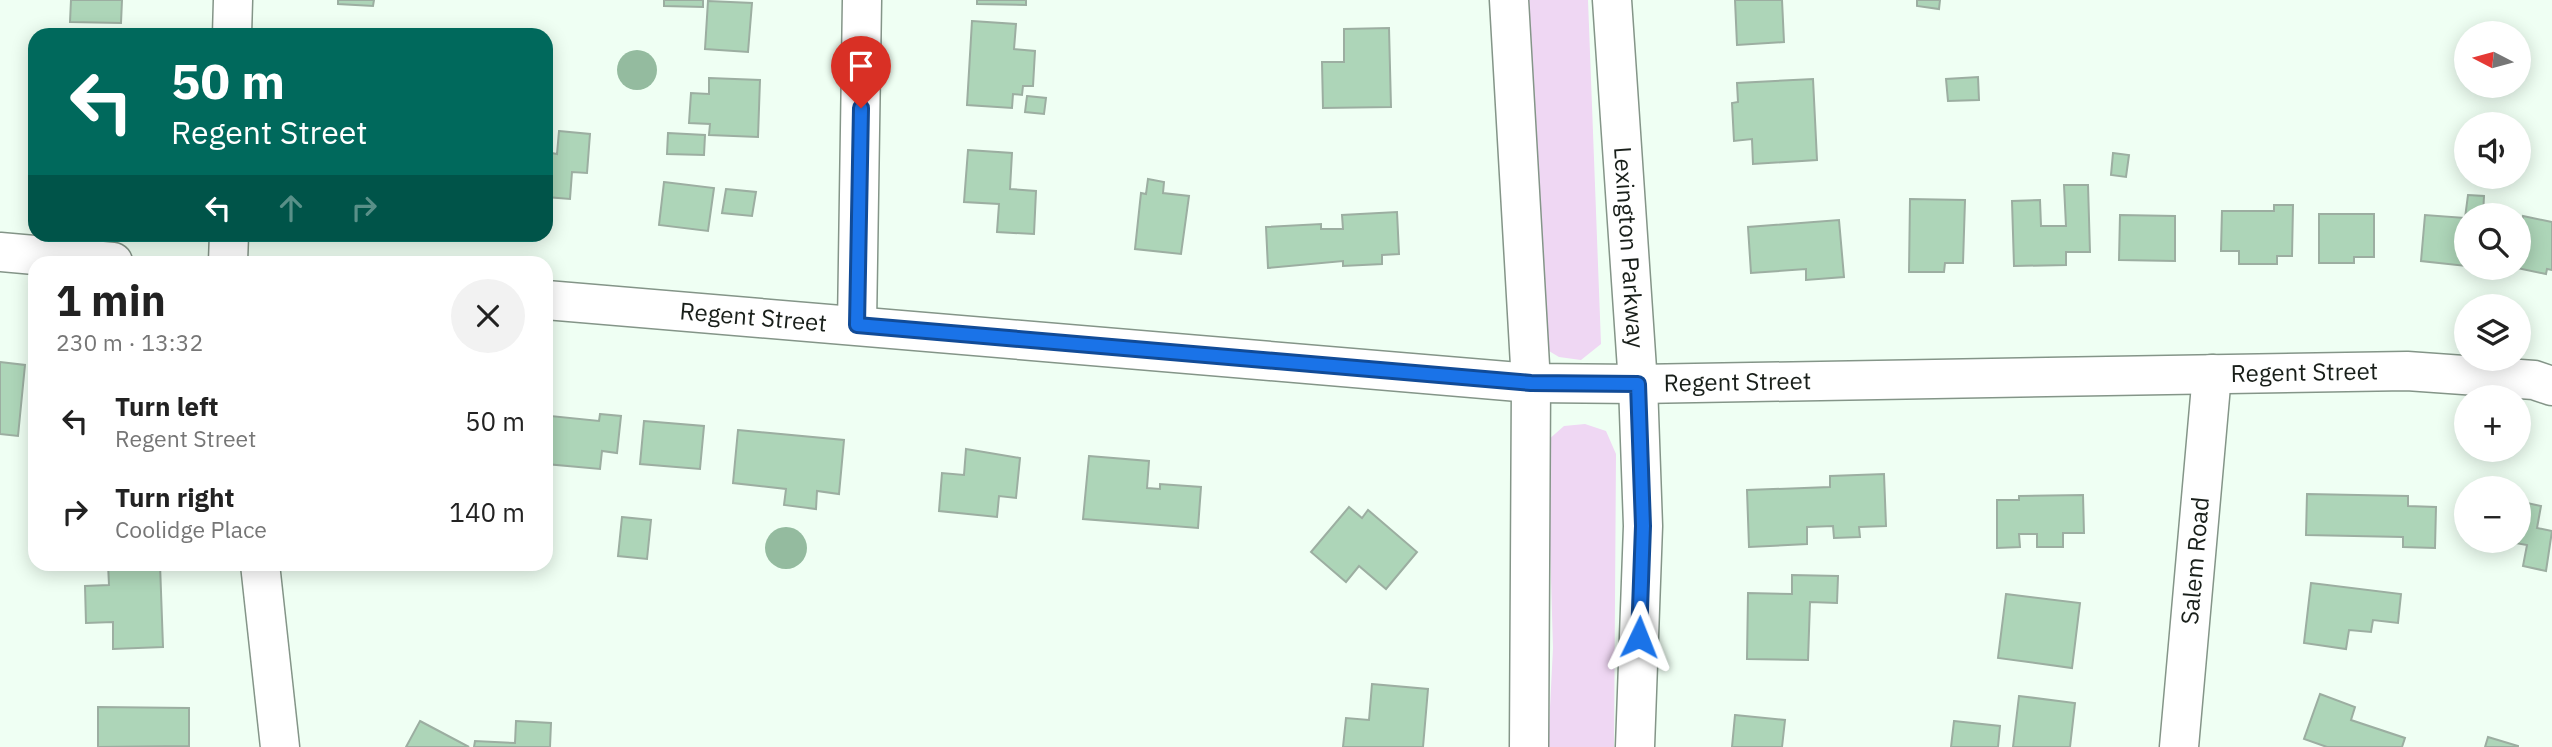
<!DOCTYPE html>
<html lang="en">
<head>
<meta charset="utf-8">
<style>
  :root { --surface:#fff; --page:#f2f2f2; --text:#222; --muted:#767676 }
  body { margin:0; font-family:"IBM Plex Sans",sans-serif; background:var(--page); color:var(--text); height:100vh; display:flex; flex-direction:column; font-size:26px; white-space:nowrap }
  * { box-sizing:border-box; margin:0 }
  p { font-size:23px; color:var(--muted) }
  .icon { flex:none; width:38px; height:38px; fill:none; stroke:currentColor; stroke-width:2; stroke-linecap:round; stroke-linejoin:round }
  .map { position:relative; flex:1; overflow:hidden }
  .details { position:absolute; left:28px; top:256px; width:525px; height:315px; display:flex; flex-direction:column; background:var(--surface); border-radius:21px; box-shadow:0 4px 18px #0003 }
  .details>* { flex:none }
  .hud { position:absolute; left:28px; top:28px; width:525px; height:214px; border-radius:21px; box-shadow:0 4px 18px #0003; background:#00695c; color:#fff; overflow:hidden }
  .needle { width:46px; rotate:276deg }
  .controls { position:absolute; left:2454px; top:21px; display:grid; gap:14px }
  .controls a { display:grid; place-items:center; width:77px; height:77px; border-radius:50%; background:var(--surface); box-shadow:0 4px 18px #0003; font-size:35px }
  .pin { position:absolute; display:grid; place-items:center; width:60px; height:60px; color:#fff; margin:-72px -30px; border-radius:50% 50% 50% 0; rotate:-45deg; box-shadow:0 0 7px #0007 }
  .pin .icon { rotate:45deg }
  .me { position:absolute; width:77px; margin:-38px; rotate:2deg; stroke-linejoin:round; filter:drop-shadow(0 0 5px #0008) }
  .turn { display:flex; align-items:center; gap:24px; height:147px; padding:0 28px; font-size:32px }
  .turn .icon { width:91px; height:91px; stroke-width:2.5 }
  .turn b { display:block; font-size:49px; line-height:60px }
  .lanes { display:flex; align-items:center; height:66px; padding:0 28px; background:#0003; justify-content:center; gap:35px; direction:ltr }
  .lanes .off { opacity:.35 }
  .round { display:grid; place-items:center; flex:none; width:74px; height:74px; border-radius:37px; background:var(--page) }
  .summary { display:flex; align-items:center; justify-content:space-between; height:119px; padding:0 28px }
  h1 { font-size:42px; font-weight:700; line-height:52px }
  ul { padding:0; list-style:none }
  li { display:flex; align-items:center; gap:21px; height:91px; padding:0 28px }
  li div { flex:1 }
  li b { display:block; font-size:26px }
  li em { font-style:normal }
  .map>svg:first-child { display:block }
  .green { fill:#efd7f3 }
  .water { fill:#94bb9f }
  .building { fill:#add5b8; stroke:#9caea1; stroke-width:2 }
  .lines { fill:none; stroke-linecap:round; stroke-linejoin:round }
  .minor-casing { stroke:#849588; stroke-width:41 }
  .minor { stroke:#fff; stroke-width:38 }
  .route-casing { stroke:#114b97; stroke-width:18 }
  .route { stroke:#1a73e8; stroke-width:12 }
  .labels { text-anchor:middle; stroke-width:7; stroke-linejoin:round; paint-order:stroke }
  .street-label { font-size:24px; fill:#191f1a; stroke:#fff }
</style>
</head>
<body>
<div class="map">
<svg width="2552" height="747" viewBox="0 0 2552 747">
  <rect width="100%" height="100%" fill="#effff3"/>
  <!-- green -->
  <g class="green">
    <polygon points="1525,0 1588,0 1601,344 1581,360 1559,357 1544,348"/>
    <polygon points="1585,424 1606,431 1616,454 1614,747 1548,747 1553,648 1547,441 1564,426"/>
  </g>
  <!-- water -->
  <g class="water">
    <circle cx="637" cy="70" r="20"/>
    <circle cx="786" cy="548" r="21"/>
  </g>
  <!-- building -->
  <g class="building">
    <polygon points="71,0 122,0 121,23 70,22"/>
    <polygon points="338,0 374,0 373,6 338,4"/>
    <polygon points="664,0 703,0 703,7 664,6"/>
    <polygon points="977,0 1026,0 1026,5 977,4"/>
    <polygon points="1735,0 1782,0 1784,42 1737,45"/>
    <polygon points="1917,0 1940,0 1939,9 1917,6"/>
    <polygon points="708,1 752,3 748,52 705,49"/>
    <polygon points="972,21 1016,24 1014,49 1035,51 1033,86 1023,86 1022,95 1013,94 1012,108 967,105"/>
    <polygon points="1389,28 1391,107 1323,108 1322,62 1344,62 1344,29"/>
    <polygon points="1978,77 1979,100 1948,101 1946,79"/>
    <polygon points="709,78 760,80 758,137 709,135 710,124 689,123 691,93 709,94"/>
    <polygon points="1813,79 1817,160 1753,164 1752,139 1734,141 1732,103 1738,102 1737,83"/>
    <polygon points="1027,96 1046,98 1044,114 1025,112"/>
    <polygon points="559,131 590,134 587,173 572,172 570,199 546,197 546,152 557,154"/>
    <polygon points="668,133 705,135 704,155 667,154"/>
    <polygon points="968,150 1012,153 1010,189 1036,191 1034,234 997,232 999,204 964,202"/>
    <polygon points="2113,153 2129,155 2126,177 2111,175"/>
    <polygon points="1148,179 1164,182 1163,193 1189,196 1181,254 1135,249 1141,193 1146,194"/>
    <polygon points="664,182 714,188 708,231 659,225"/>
    <polygon points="2064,185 2088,185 2090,252 2066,252 2066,265 2014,266 2012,201 2040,200 2041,226 2066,226"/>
    <polygon points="726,189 756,192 752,216 722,213"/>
    <polygon points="2468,195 2484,196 2483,215 2466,215 2466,266 2421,261 2425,215 2465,218"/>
    <polygon points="1910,199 1965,200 1963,263 1945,263 1944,272 1909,272"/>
    <polygon points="2274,205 2293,205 2292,256 2277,256 2277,264 2239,264 2239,251 2221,251 2222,211 2274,211"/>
    <polygon points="1397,212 1399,254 1382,255 1382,264 1343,266 1343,261 1268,268 1266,227 1321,224 1321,229 1343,229 1342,215"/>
    <polygon points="2319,214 2374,214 2374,257 2354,257 2354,263 2319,263"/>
    <polygon points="2120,215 2175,216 2175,261 2119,260"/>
    <polygon points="2523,216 2552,222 2552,270 2547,269 2546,274 2517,268"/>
    <polygon points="1839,220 1844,277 1806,280 1806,269 1751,273 1748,227"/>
    <polygon points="0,362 25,365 18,436 0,434"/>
    <polygon points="600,414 621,416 617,453 602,451 600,469 546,464 551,416 599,421"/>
    <polygon points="644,421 704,426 700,469 640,464"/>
    <polygon points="738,430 844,440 839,494 817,491 816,509 784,505 786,489 733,483"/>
    <polygon points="966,449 1020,458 1016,498 999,496 997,517 939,511 942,473 964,475"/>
    <polygon points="1089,456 1149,461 1147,488 1160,489 1160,484 1201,487 1198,528 1083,519"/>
    <polygon points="1884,474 1886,526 1859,527 1860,537 1834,538 1833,526 1807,527 1807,544 1749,547 1747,490 1830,487 1830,476"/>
    <polygon points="2307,494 2408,496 2408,506 2436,507 2435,548 2403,547 2403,537 2306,535"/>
    <polygon points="2083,495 2084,533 2063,533 2063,547 2037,547 2037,534 2019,534 2020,547 1997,548 1997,500 2019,500 2019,496"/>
    <polygon points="2518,501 2541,506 2537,528 2552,531 2546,571 2523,566 2527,545 2504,541 2518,541"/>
    <polygon points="1349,507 1362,518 1368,510 1417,552 1386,589 1359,566 1346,582 1311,552"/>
    <polygon points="622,517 651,520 647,559 618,556"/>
    <polygon points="108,564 160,564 163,647 113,649 113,622 86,623 85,586 109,585"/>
    <polygon points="1792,575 1838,576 1837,603 1810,602 1808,660 1747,659 1748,593 1792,594"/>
    <polygon points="2311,583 2401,594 2398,623 2373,620 2371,632 2349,630 2346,649 2304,643"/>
    <polygon points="2006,594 2080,603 2072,668 1998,658"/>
    <polygon points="1372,684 1428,689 1423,747 1343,747 1346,718 1369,720"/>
    <polygon points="2320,694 2355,707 2351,720 2405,738 2402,747 2327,747 2304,739"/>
    <polygon points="2019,696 2075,703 2070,747 2013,747"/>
    <polygon points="98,707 189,708 189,746 98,747"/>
    <polygon points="1735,715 1785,720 1782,747 1732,747"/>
    <polygon points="420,721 469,747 406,747"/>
    <polygon points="516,721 551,723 550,747 474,747 475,741 515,743"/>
    <polygon points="1954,721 2000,726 1998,747 1951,747"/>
    <polygon points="2488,737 2518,746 2518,747 2485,747"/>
  </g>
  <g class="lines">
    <!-- minor casing -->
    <g class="minor-casing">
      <g id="minor">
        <polyline points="1509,0 1531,383 1529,747"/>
        <path id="s1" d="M1612,0L1638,384L1643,526L1635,747"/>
        <polyline points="232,35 233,0"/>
        <polyline points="0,252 113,262"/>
        <polyline points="228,262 229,234"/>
        <path id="s2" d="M546,300L1531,383L1638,384L2407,371L2534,380L2552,386"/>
        <polyline points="857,325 862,0"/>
        <polyline points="260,564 280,747"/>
        <path id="s3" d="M2179,747L2212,374"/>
      </g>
    </g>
    <!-- minor -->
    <use href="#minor" class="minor"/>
  </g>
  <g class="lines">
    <!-- route casing -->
    <g class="route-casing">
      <polyline id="route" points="861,108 857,325 1531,383 1638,384 1643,526 1639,637"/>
    </g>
    <!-- route -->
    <use href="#route" class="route"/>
  </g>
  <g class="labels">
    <!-- street labels -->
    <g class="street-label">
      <text dy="8" stroke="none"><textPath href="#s1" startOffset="248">Lexington Parkway</textPath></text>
      <text dy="8" stroke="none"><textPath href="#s2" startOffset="208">Regent Street</textPath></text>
      <text dy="8" stroke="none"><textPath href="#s2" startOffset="1762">Regent Street</textPath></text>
      <text dy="8" stroke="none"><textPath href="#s2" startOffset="1195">Regent Street</textPath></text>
      <text dy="8" stroke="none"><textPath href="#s3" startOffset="187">Salem Road</textPath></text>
    </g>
  </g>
</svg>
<div class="controls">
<a><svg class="needle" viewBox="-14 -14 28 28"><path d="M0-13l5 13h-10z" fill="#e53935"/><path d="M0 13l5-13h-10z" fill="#767676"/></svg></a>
<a><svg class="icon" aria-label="sound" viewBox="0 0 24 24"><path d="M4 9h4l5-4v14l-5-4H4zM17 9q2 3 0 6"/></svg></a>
<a><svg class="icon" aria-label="search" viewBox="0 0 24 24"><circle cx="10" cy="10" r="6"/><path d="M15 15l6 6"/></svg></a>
<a><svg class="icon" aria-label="layers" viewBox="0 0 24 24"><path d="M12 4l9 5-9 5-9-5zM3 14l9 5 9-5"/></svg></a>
<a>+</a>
<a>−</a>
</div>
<div class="pin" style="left:861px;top:108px;background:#d93025"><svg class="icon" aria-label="arrive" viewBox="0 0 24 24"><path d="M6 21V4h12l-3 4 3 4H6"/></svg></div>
<svg class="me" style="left:1639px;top:637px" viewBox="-20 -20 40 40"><path d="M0-17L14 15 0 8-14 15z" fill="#1a73e8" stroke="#fff" stroke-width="4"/></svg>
<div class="hud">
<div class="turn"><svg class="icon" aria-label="left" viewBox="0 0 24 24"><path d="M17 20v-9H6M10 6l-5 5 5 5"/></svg><div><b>50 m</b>Regent Street</div></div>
<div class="lanes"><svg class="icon" aria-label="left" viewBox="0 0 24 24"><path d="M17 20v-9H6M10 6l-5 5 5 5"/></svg><svg class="icon off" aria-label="ahead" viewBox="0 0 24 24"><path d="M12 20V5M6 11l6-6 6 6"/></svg><svg class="icon off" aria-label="right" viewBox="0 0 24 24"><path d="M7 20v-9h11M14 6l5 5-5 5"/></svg></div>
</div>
<section class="details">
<div class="summary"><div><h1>1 min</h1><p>230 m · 13:32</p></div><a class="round"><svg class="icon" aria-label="close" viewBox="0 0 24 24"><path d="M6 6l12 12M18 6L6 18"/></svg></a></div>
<ul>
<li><svg class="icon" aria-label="left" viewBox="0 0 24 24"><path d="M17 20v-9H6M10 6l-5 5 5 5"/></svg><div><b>Turn left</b><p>Regent Street</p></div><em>50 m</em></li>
<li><svg class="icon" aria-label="right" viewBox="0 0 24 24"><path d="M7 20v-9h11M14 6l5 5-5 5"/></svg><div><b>Turn right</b><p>Coolidge Place</p></div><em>140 m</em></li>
</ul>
</section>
</div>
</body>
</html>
